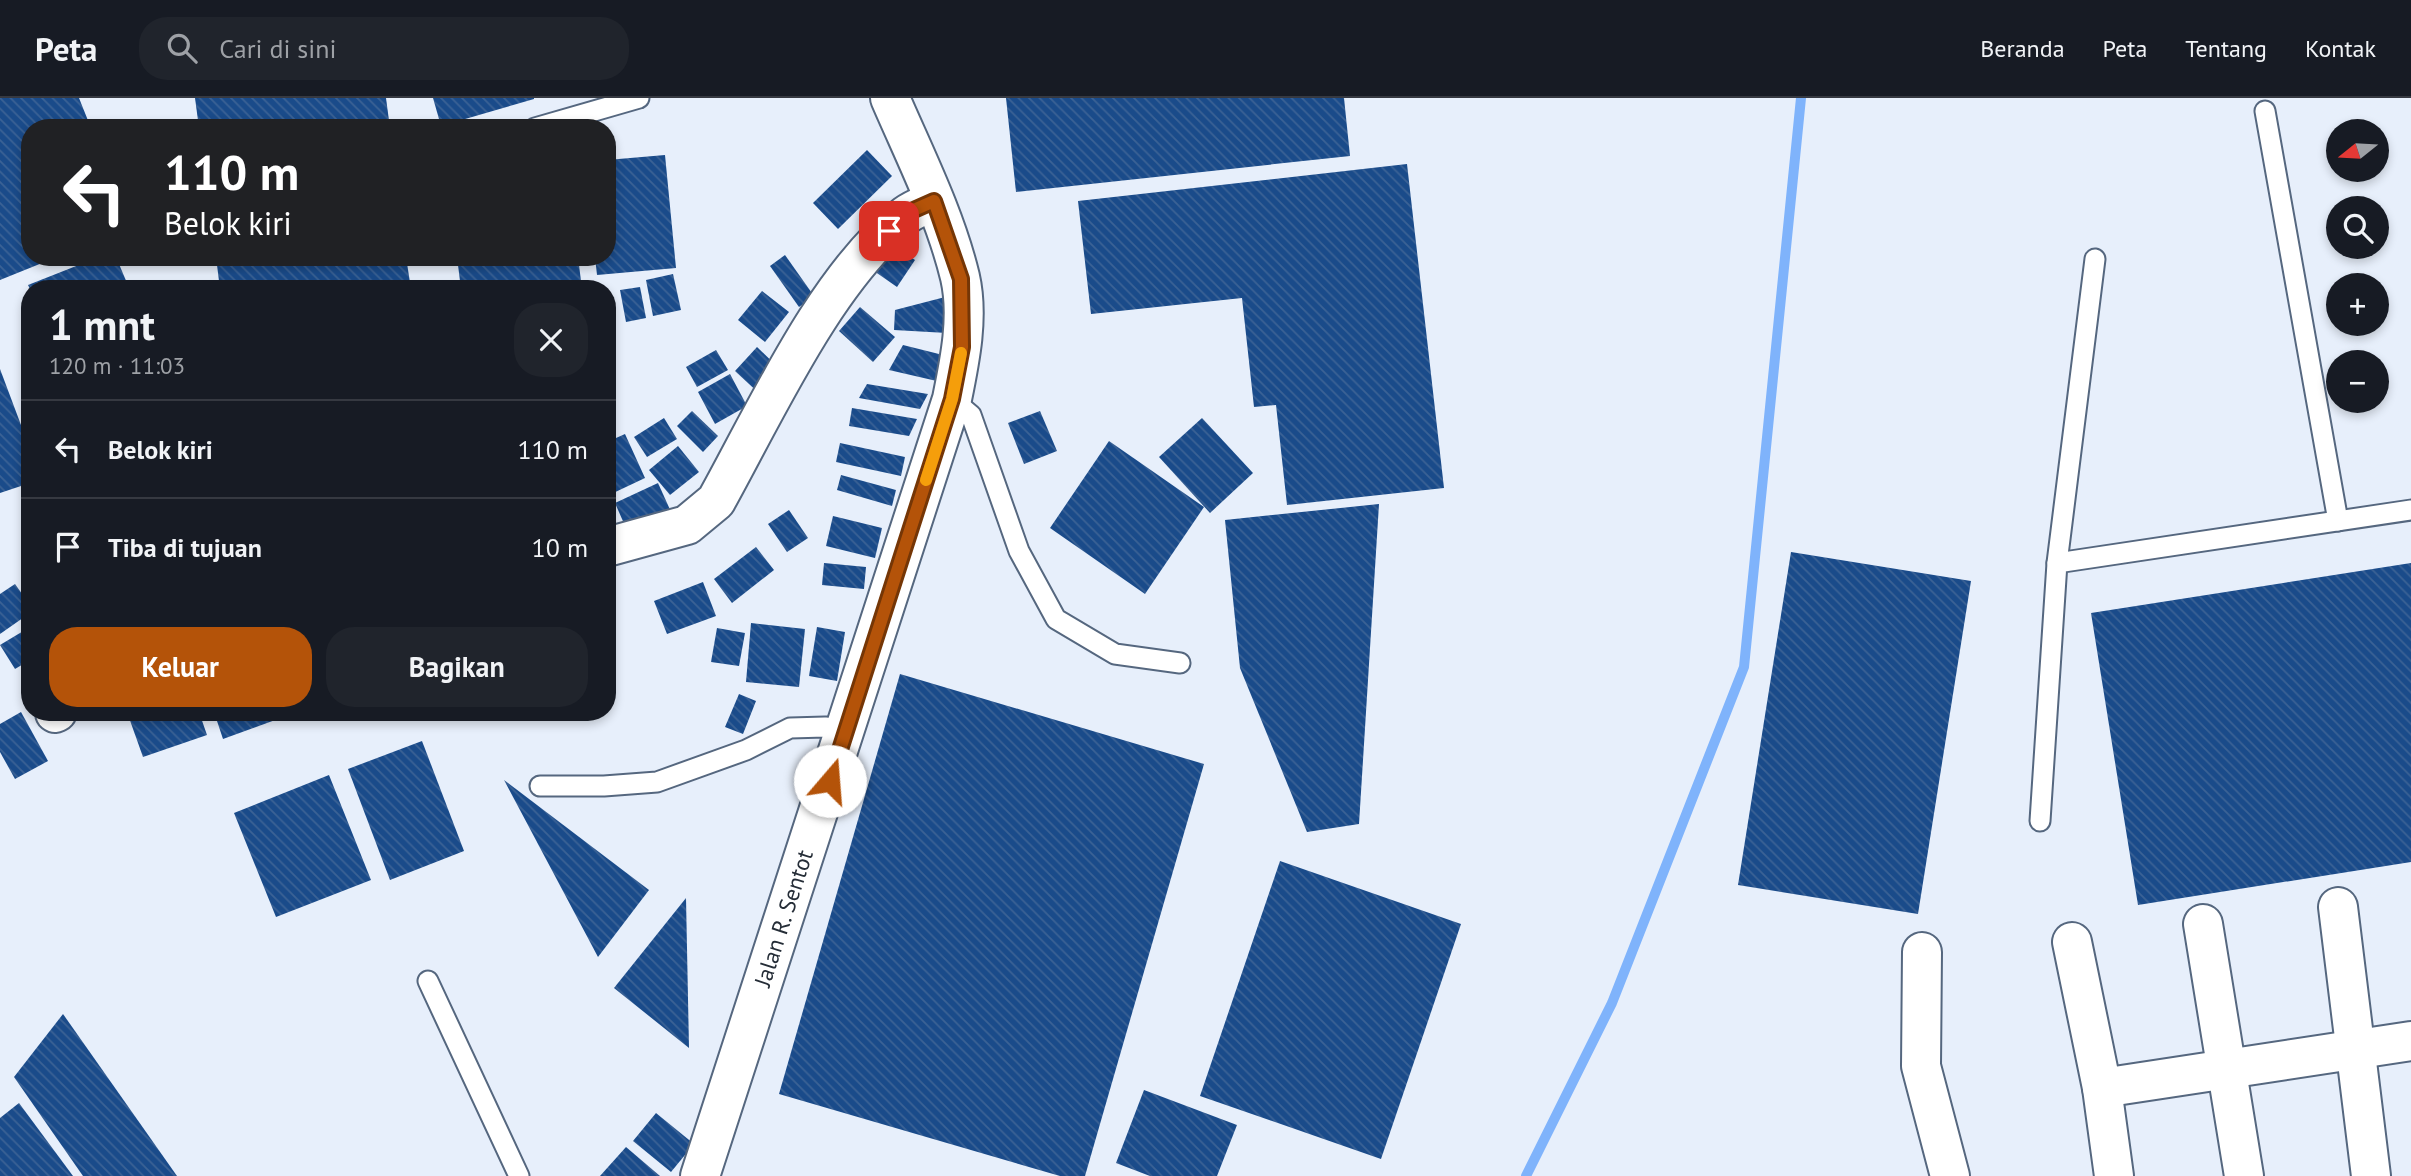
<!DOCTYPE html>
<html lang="id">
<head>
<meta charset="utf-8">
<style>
  :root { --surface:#171b24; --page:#20242c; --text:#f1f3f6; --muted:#9ea1a6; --line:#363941; --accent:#b45309 }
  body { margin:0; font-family:"PT Sans",sans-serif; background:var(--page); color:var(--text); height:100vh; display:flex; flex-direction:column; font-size:26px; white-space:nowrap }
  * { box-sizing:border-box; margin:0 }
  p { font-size:23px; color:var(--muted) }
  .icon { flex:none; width:38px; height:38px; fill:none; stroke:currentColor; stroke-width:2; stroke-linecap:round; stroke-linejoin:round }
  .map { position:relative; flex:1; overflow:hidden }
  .panel { position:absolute; left:21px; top:182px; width:595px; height:441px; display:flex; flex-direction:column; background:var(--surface); border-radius:28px; box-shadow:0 4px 10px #0003 }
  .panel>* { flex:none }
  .banner { position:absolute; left:21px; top:21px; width:595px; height:147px; border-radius:28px; box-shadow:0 4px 10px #0003; background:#202124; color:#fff; overflow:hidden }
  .needle { width:46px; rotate:252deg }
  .tools { position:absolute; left:2326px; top:21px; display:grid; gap:14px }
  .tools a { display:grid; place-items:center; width:63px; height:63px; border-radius:50%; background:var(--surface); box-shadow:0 4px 10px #0003; font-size:35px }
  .pin { position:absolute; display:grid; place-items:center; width:60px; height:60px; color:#fff; margin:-30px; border-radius:14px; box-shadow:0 4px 10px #0006 }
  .me { position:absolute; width:77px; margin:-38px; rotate:18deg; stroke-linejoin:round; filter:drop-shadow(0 0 5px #0008) }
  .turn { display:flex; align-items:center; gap:24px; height:147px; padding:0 28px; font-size:32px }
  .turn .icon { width:91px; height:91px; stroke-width:2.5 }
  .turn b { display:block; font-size:49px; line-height:60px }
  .round { display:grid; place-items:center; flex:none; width:74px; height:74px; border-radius:28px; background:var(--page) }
  .headline { display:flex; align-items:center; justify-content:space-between; height:119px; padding:0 28px }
  h1 { font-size:42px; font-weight:800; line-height:52px }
  .button { display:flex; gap:14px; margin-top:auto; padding:14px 28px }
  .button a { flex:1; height:80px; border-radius:28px; background:var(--accent); color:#fff; font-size:28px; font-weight:800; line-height:80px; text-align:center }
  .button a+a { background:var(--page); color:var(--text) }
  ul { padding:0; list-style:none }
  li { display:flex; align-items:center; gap:21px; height:98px; padding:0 28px; border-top:2px solid var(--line) }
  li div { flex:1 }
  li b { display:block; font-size:26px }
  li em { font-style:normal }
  header { display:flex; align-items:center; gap:42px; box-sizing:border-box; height:98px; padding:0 35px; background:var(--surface); border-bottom:2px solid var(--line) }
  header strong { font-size:33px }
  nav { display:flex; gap:38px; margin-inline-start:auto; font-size:24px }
  .search { width:490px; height:63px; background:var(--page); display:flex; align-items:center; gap:18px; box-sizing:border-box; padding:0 24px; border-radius:28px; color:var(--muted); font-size:26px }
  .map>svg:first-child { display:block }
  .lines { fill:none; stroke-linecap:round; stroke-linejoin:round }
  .stream { stroke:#7fb3fb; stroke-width:10 }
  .building { fill:url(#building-back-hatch) }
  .lane-casing { stroke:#55677f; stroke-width:23 }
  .street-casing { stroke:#55677f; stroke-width:42 }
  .secondary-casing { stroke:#55677f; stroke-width:42 }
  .lane { stroke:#fff; stroke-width:19 }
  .street { stroke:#fff; stroke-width:38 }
  .secondary { stroke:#fff; stroke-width:38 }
  .route-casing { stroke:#753606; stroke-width:18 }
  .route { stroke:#b45309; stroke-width:12 }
  .slow { stroke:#f59e0b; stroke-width:12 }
  .labels { text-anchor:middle; stroke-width:7; stroke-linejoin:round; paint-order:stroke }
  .street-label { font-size:23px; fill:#252d37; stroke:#fff }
</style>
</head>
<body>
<header>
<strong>Peta</strong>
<div class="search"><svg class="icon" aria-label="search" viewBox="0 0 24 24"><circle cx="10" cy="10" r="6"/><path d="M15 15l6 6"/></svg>Cari di sini</div>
<nav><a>Beranda</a><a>Peta</a><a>Tentang</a><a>Kontak</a></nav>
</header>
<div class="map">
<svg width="2411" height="1078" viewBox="0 0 2411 1078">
  <defs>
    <pattern id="building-back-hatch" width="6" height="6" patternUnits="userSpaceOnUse" patternTransform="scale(1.75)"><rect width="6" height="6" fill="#1a4b8a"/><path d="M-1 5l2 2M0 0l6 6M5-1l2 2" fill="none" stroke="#3b6295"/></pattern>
  </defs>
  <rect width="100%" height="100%" fill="#e7effb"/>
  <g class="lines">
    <!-- stream -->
    <polyline class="stream" points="1526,1078 1612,905 1744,569 1801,0"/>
  </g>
  <!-- building -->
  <g class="building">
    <polygon points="0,0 79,0 91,30 30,30 30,159 57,159 0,182"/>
    <polygon points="195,0 386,0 390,30 199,30"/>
    <polygon points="433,0 534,0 534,1 441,28"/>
    <polygon points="1006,0 1344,0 1350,58 1016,94"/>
    <polygon points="867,52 892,78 838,131 813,105"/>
    <polygon points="665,57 676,170 597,177 595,159 607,159 607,62"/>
    <polygon points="1407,66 1444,390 1287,407 1276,307 1254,309 1242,200 1091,216 1078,103"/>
    <polygon points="891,146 915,162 897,189 874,173"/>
    <polygon points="785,157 814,198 799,209 770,168"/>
    <polygon points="99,159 116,159 127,185 113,191 30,191 28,187"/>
    <polygon points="216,159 406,159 411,191 220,191"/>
    <polygon points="457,159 578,159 582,191 461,191"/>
    <polygon points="673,176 681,212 653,218 646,182"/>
    <polygon points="640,189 646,220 626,224 620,192"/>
    <polygon points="762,193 789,214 765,244 738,222"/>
    <polygon points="949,198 947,235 894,232 895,212"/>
    <polygon points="860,209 895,239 873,264 839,233"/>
    <polygon points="903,247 947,258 941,284 889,272"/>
    <polygon points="757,249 785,276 763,299 735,273"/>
    <polygon points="716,252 728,272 697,289 686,269"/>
    <polygon points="0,271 30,351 30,385 0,395"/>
    <polygon points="730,276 747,308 715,326 698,294"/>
    <polygon points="867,286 928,296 920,311 859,300"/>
    <polygon points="852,310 917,321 909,338 849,328"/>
    <polygon points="692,313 718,338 703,354 677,328"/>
    <polygon points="1040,313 1057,353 1024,366 1008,325"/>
    <polygon points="664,320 677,341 647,359 634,339"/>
    <polygon points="1202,320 1253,375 1210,415 1159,359"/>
    <polygon points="625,336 645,380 609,397 607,344"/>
    <polygon points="1109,343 1204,409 1145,496 1050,430"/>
    <polygon points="840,345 905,359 901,378 836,364"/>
    <polygon points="678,348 699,374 670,397 649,372"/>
    <polygon points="841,377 896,392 892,408 837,392"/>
    <polygon points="658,385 672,416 629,437 615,405"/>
    <polygon points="1379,406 1359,726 1307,734 1240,570 1225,422"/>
    <polygon points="789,412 808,440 787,454 768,426"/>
    <polygon points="833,418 882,430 875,460 826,448"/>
    <polygon points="756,449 774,472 732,505 714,481"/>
    <polygon points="1791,454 1971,483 1918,816 1738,787"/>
    <polygon points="824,465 866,469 864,491 822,487"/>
    <polygon points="2411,465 2411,764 2138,807 2091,515"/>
    <polygon points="703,484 716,518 667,536 654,503"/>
    <polygon points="15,486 30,507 30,515 0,536 0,496"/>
    <polygon points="751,525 805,531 799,589 746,584"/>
    <polygon points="30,529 30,562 15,571 0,547"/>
    <polygon points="817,529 845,534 837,583 809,578"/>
    <polygon points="717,530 745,535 739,568 711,564"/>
    <polygon points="900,576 1204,666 1085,1078 1060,1078 779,996"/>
    <polygon points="739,596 756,603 743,636 725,629"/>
    <polygon points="21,614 48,663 15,681 0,654 0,626"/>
    <polygon points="127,614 199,614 207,637 143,659"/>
    <polygon points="214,614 275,614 278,621 223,641"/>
    <polygon points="422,643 464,753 390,782 348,671"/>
    <polygon points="329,677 371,782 276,819 234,715"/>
    <polygon points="504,682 649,792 598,859"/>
    <polygon points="1280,763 1461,826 1381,1061 1200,998"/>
    <polygon points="686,800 689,950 614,890"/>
    <polygon points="63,916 177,1078 83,1078 14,979"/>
    <polygon points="1144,992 1237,1027 1217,1078 1150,1078 1116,1065"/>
    <polygon points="19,1005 73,1078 0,1078 0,1020"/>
    <polygon points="656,1015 694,1046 671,1074 633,1043"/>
    <polygon points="626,1049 660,1078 600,1078"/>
  </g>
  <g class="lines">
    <!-- lane casing -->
    <g class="lane-casing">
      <g id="lane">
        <polyline points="2265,13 2338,423"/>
        <polyline points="535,30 639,0"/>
        <polyline points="952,301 971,317 1019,453 1056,521 1115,556 1180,565"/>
        <polyline points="2057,465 2095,161"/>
        <polyline points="540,688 604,688 657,684 746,652 790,630 825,629 846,632"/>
        <polyline points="2040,723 2057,465 2411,412"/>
        <polyline points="428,883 519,1078"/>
      </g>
    </g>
    <!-- street casing -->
    <g class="street-casing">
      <g id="street">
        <path d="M607,449L687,427L716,403C765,315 826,179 906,117C914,111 925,107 934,103"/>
        <polyline points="55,615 57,614"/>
        <polyline points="2338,809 2371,1078"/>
        <polyline points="2203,826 2244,1078"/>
        <polyline points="2072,844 2102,990 2114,1078"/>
        <polyline points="1922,854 1921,968 1950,1078"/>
        <polyline points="2102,990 2411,943"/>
      </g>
    </g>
    <!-- secondary casing -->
    <g class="secondary-casing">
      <g id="secondary">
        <path id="s1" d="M700,1078L952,301C960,262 969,218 960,179C945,117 915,58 890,0"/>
      </g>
    </g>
    <!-- lane -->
    <use href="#lane" class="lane"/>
    <!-- street -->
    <use href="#street" class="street"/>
    <!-- secondary -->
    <use href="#secondary" class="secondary"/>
  </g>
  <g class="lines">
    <!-- route casing -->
    <g class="route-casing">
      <polyline id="route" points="830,683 952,301 962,249 961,181 934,103 907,115 889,133"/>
    </g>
    <!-- route -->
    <use href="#route" class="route"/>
    <!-- slow -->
    <polyline class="slow" points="926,382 952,301 961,255"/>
  </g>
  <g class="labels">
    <!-- street labels -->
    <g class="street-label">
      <text dy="8" stroke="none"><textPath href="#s1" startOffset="271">Jalan R. Sentot</textPath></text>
    </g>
  </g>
</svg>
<div class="tools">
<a><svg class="needle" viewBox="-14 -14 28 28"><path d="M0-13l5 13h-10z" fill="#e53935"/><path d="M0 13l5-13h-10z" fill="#9ea1a6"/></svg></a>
<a><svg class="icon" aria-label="search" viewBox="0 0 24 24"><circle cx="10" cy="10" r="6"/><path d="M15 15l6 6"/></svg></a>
<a>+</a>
<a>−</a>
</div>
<div class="pin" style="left:889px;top:133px;background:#d93025"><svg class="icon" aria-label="arrive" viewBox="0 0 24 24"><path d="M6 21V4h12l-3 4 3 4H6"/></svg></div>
<svg class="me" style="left:830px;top:683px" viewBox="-20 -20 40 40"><circle r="19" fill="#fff"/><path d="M0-13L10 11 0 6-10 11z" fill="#b45309"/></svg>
<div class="banner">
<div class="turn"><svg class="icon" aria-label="left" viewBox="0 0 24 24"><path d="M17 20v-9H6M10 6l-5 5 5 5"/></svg><div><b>110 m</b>Belok kiri</div></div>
</div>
<section class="panel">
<div class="headline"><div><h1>1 mnt</h1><p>120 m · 11:03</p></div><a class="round"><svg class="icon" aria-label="close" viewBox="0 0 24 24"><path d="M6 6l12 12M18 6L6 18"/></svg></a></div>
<ul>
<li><svg class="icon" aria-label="left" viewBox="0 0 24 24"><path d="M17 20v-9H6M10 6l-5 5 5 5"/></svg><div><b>Belok kiri</b></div><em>110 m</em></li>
<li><svg class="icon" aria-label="arrive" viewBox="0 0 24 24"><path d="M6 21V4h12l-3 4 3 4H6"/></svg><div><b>Tiba di tujuan</b></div><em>10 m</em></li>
</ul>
<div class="button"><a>Keluar</a><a>Bagikan</a></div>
</section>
</div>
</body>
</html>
